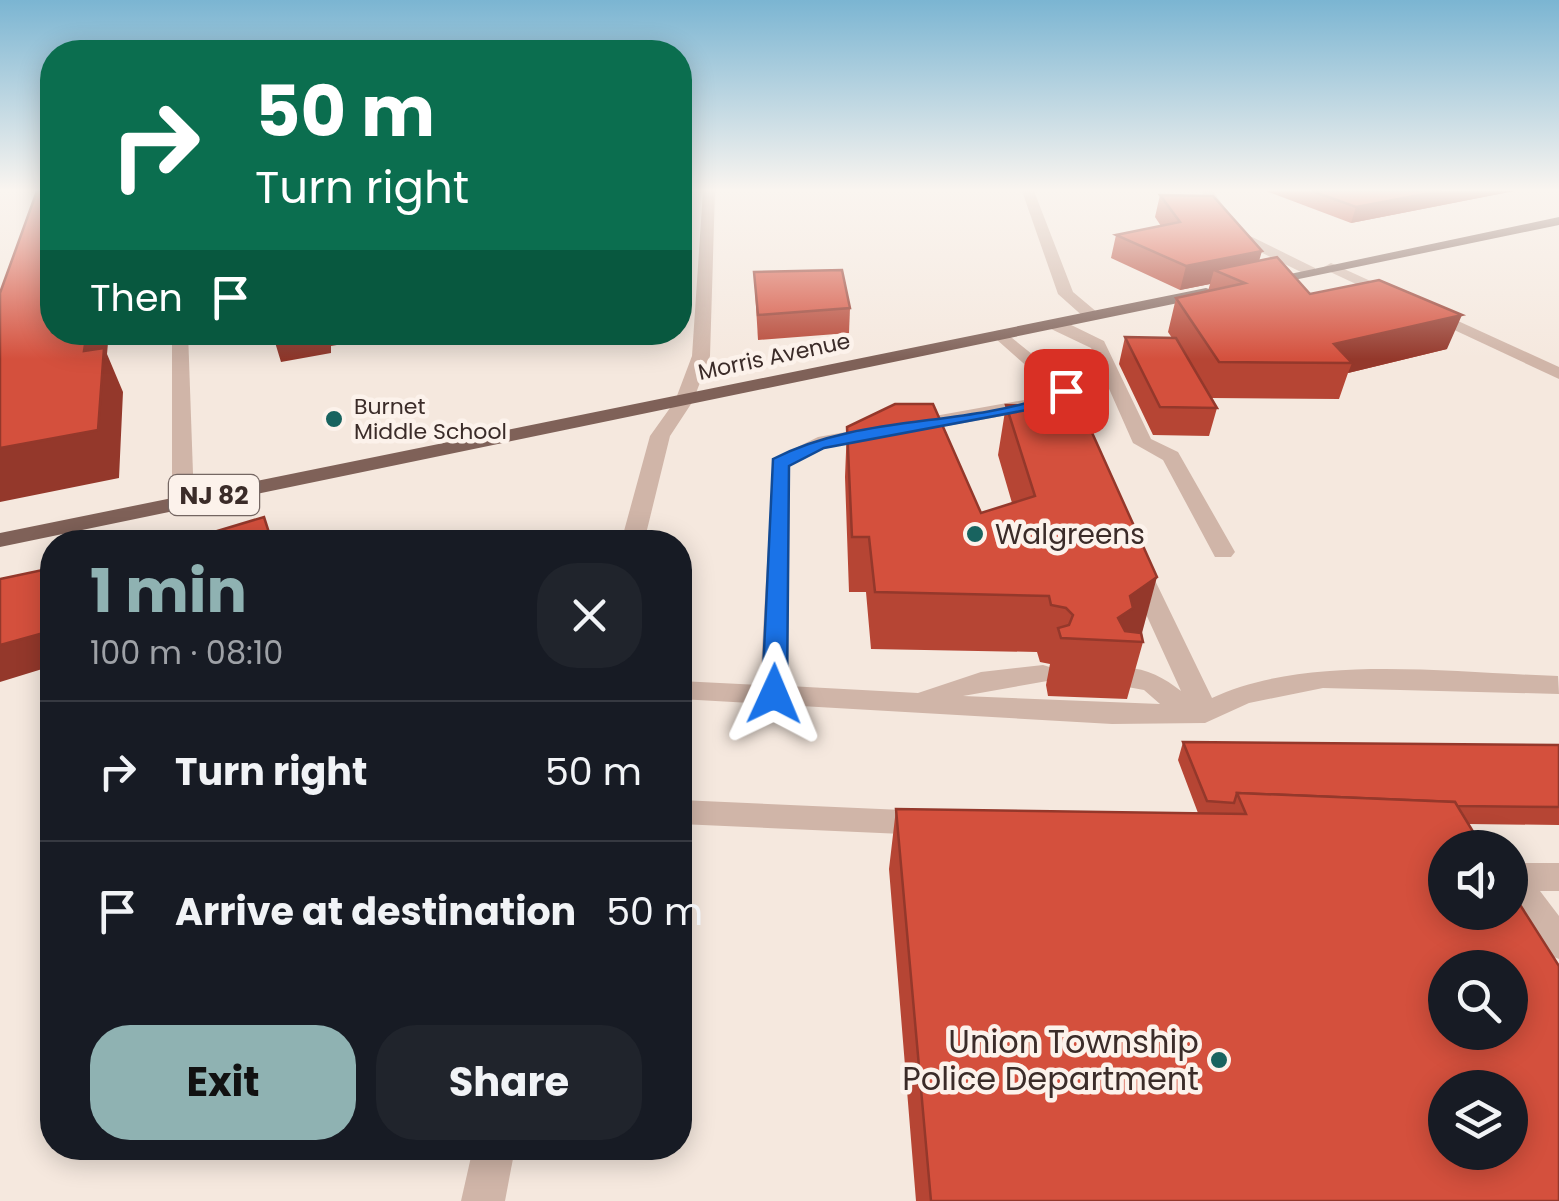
<!DOCTYPE html>
<html lang="en">
<head>
<meta charset="utf-8">
<style>
  :root { --surface:#171b24; --page:#20242c; --text:#f1f3f6; --muted:#9ea1a6; --line:#363941; --accent:#8fb2b2 }
  body { margin:0; font-family:Poppins,sans-serif; background:var(--page); color:var(--text); height:100vh; display:flex; flex-direction:column; font-size:38px; white-space:nowrap }
  * { box-sizing:border-box; margin:0 }
  p { font-size:32px; color:var(--muted) }
  .icon { flex:none; width:55px; height:55px; fill:none; stroke:currentColor; stroke-width:2; stroke-linecap:round; stroke-linejoin:round }
  .map { position:relative; flex:1; overflow:hidden }
  .panel { position:absolute; left:40px; top:530px; width:652px; height:630px; display:flex; flex-direction:column; background:var(--surface); border-radius:40px; box-shadow:0 5px 25px #0003 }
  .panel>* { flex:none }
  .banner { position:absolute; left:40px; top:40px; width:652px; height:305px; border-radius:40px; box-shadow:0 5px 25px #0003; background:#0b6e4f; color:#fff; overflow:hidden }
  .tools { position:absolute; left:1428px; top:830px; display:grid; gap:20px }
  .tools a { display:grid; place-items:center; width:100px; height:100px; border-radius:50%; background:var(--surface); box-shadow:0 5px 25px #0003; font-size:50px }
  .pin { position:absolute; display:grid; place-items:center; width:85px; height:85px; color:#fff; margin:-42px; border-radius:20px; box-shadow:0 5px 15px #0006 }
  .me { position:absolute; width:110px; margin:-55px; rotate:1deg; stroke-linejoin:round; filter:drop-shadow(0 0 8px #0008) }
  .turn { display:flex; align-items:center; gap:35px; height:210px; padding:0 50px; font-size:45px }
  .turn .icon { width:130px; height:130px; stroke-width:2.5 }
  .turn b { display:block; font-size:70px; line-height:85px }
  .then { display:flex; align-items:center; height:95px; padding:0 50px; background:#0003; gap:20px; font-size:38px }
  .round { display:grid; place-items:center; flex:none; width:105px; height:105px; border-radius:40px; background:var(--page) }
  .headline { display:flex; align-items:center; justify-content:space-between; height:170px; padding:0 50px }
  h1 { font-size:60px; font-weight:700; line-height:75px; color:var(--accent) }
  .cta { display:flex; gap:20px; margin-top:auto; padding:20px 50px }
  .cta a { flex:1; height:115px; border-radius:40px; background:var(--accent); color:#111; font-size:40px; font-weight:700; line-height:115px; text-align:center }
  .cta a+a { background:var(--page); color:var(--text) }
  ul { padding:0; list-style:none }
  li { display:flex; align-items:center; gap:30px; height:140px; padding:0 50px; border-top:2px solid var(--line) }
  li div { flex:1 }
  li b { display:block; font-size:38px }
  li em { font-style:normal }
  .map>svg:first-child { display:block }
  .lines { fill:none; stroke-linecap:round; stroke-linejoin:round }
  .minor { fill:#d0b5a8; fill-rule:evenodd }
  .major { fill:#7f6158; fill-rule:evenodd }
  .wall { fill:#b64534 }
  .shaded-wall { fill:#94382b }
  .building { fill:#d4503d; stroke:#94382b; stroke-width:2.5; fill-rule:evenodd }
  .route { fill:#1a73e8; stroke:#114b97; stroke-width:2.5 }
  .poi-dot { fill:#18635f; stroke:#fcf2eb; stroke-width:4 }
  .labels { text-anchor:middle; stroke-width:9; stroke-linejoin:round; paint-order:stroke }
  .far-street-label { font-size:22px; fill:#3b2c29; stroke:#fcf2eb }
  .far-poi-label { font-size:22px; fill:#3b2c29; stroke:#fcf2eb; text-anchor:start }
  .shield { fill:#fcf2eb; stroke:#756763; stroke-width:2.5 }
  .shield-label { font-size:25px; font-weight:bold; fill:#3b2c29 }
  .poi-label { font-size:28px; fill:#3b2c29; stroke:#fcf2eb; text-anchor:start }
  .near-poi-label { font-size:32px; fill:#3b2c29; stroke:#fcf2eb; text-anchor:end }
</style>
</head>
<body>
<div class="map">
<svg width="1559" height="1201" viewBox="0 0 1559 1201">
  <rect width="100%" height="100%" fill="#f5e8de"/>
  <g class="lines">
    <!-- minor -->
    <g class="minor">
      <polygon points="703,191 715,191 710,356 693,401 670,436 644,542 621,542 650,436 675,401 692,356"/>
      <polygon points="1022,191 1034,191 1073,292 1098,313 1098,319 1086,319 1058,294"/>
      <polygon points="1201,191 1213,191 1242,232 1315,268 1315,274 1305,274 1232,238"/>
      <polygon points="1331,263 1559,367 1559,379 1326,270 1324,267"/>
      <polygon points="1049,320 1061,320 1104,341 1151,439 1178,452 1235,552 1231,557 1215,557 1163,460 1133,443 1091,348 1049,328"/>
      <path d="M1002,330L1073,387L1075,391L1068,400V409L1053,407L824,448L790,466L788,686L918,693L981,672L1043,665L1053,668L1057,674L1053,680L963,696L1160,704L1144,690L1111,684L1107,677L1111,670C1137,663 1161,675 1181,691L1125,568L1137,561L1149,568L1212,698C1307,653 1454,673 1558,676L1559,694L1323,688L1249,703L1205,723L1112,724L680,699V681L760,685L773,459L818,437L1052,395L1055,391L996,339V331Z"/>
      <polygon points="172,332 188,332 194,502 183,509 172,502"/>
      <polygon points="680,800 925,811 936,814 941,823 936,832 925,835 680,824"/>
      <polygon points="1510,863 1559,863 1559,891 1540,891 1559,916 1559,959 1546,954 1510,903"/>
      <polygon points="473,1148 515,1148 505,1201 461,1201"/>
    </g>
    <!-- major -->
    <g class="major">
      <polygon points="1559,217 1559,225 1260,287 1252,282"/>
      <polygon points="1206,288 1212,290 1212,296 0,547 0,533"/>
    </g>
  </g>
  <!-- wall -->
  <g class="wall">
    <polygon points="1266,191 1514,191 1351,223"/>
    <polygon points="1160,195 1310,294 1447,349 1348,373 1339,399 1211,398 1217,408 1209,436 1153,435 1119,364 1125,337 1172,338 1168,332 1176,298 1208,291 1210,284 1180,290 1111,258 1116,235 1161,226 1155,217"/>
    <polygon points="754,272 850,308 849,333 758,340"/>
    <polygon points="1006,405 1142,633 1143,642 1127,699 1048,696 1046,685 1050,664 1040,662 1037,652 871,649 866,592 849,592 845,477 847,427 981,513 1012,503 998,455"/>
    <polygon points="1183,742 1559,745 1559,825 1469,824 1559,1201 916,1201 889,869 896,809 1198,813 1178,760"/>
  </g>
  <!-- shaded-wall -->
  <g class="shaded-wall">
    <polygon points="1441,191 1514,191 1351,223 1356,207"/>
    <polygon points="1262,251 1255,275 1214,270 1210,284 1180,290 1186,266"/>
    <polygon points="1462,315 1447,349 1348,373 1352,363 1334,344"/>
    <polygon points="87,332 109,332 107,354 123,392 119,478 0,502 0,448 84,351"/>
    <polygon points="265,332 414,332 331,346 331,353 281,362 274,339 267,340"/>
    <polygon points="1157,577 1142,633 1131,641 1118,618 1130,596"/>
    <polygon points="47,632 52,635 52,666 0,682 0,645"/>
  </g>
  <!-- building -->
  <g class="building">
    <polygon points="37,191 52,191 52,332 87,332 84,351 104,348 98,430 0,448 0,293"/>
    <polygon points="1312,191 1441,191 1356,207"/>
    <polygon points="1160,195 1213,196 1262,251 1186,266 1116,235 1180,222"/>
    <polygon points="1277,257 1310,294 1379,280 1462,315 1334,344 1352,363 1219,362 1176,298 1245,283 1214,270"/>
    <polygon points="842,270 850,308 758,315 754,272"/>
    <polygon points="1125,337 1176,338 1217,408 1160,407"/>
    <polygon points="895,404 933,404 981,513 1035,496 1006,405 1080,406 1157,577 1130,596 1133,608 1118,618 1125,631 1141,633 1143,642 1061,638 1058,628 1069,625 1073,615 1066,608 1051,605 1049,596 875,592 869,537 852,537 847,427"/>
    <polygon points="264,517 272,542 176,542 184,541"/>
    <polygon points="52,568 52,635 46,637 47,632 0,645 0,579"/>
    <polygon points="1183,742 1559,745 1559,807 1457,806 1455,802 1237,793 1234,803 1207,801"/>
    <path d="M1237,793L1455,802L1483,848H1445V912H1510V889L1559,966V1201H931L896,809L1246,814ZM1445,968H1510V1032H1445ZM1445,1088H1510V1152H1445Z"/>
  </g>
  <!-- sky -->
  <linearGradient id="sky" x2="0" y2="1"><stop stop-color="#7bb5d2"/><stop offset="0.53" stop-color="#faf5f0"/><stop offset="1" stop-color="#faf5f0" stop-opacity="0"/></linearGradient>
  <rect width="1559" height="359" fill="url(#sky)"/>
  <!-- route -->
  <path class="route" d="M1066,386L1074,391L1064,403L824,448L789,466L787,694L783,700H766L762,694L773,459C858,415 957,427 1047,397C1054,395 1058,389 1066,386Z"/>
  <!-- markers -->
  <g class="poi-dot">
    <circle cx="334" cy="419" r="10"/>
    <circle cx="975" cy="534" r="10"/>
    <circle cx="1219" cy="1060" r="10"/>
  </g>
  <g class="labels">
    <!-- far-street labels -->
    <g class="far-street-label">
      <text transform="translate(774 356) rotate(-12)" y="8">Morris Avenue</text>
    </g>
    <!-- far-poi labels -->
    <g class="far-poi-label">
      <text x="354" y="414">Burnet<tspan x="354" dy="25">Middle School</tspan></text>
    </g>
    <!-- shield labels -->
    <rect class="shield" x="169" y="475" width="90" height="40" rx="8"/>
    <g class="shield-label">
      <text x="214" y="504">NJ 82</text>
    </g>
    <!-- poi labels -->
    <g class="poi-label">
      <text x="995" y="544">Walgreens</text>
    </g>
    <!-- near-poi labels -->
    <g class="near-poi-label">
      <text x="1199" y="1053">Union Township<tspan x="1199" dy="37">Police Department</tspan></text>
    </g>
  </g>
</svg>
<div class="tools">
<a><svg class="icon" aria-label="sound" viewBox="0 0 24 24"><path d="M4 9h4l5-4v14l-5-4H4zM17 9q2 3 0 6"/></svg></a>
<a><svg class="icon" aria-label="search" viewBox="0 0 24 24"><circle cx="10" cy="10" r="6"/><path d="M15 15l6 6"/></svg></a>
<a><svg class="icon" aria-label="layers" viewBox="0 0 24 24"><path d="M12 4l9 5-9 5-9-5zM3 14l9 5 9-5"/></svg></a>
</div>
<div class="pin" style="left:1066px;top:391px;background:#d93025"><svg class="icon" aria-label="arrive" viewBox="0 0 24 24"><path d="M6 21V4h12l-3 4 3 4H6"/></svg></div>
<svg class="me" style="left:774px;top:694px" viewBox="-20 -20 40 40"><path d="M0-17L14 15 0 8-14 15z" fill="#1a73e8" stroke="#fff" stroke-width="4"/></svg>
<div class="banner">
<div class="turn"><svg class="icon" aria-label="right" viewBox="0 0 24 24"><path d="M7 20v-9h11M14 6l5 5-5 5"/></svg><div><b>50 m</b>Turn right</div></div>
<div class="then">Then<svg class="icon" aria-label="arrive" viewBox="0 0 24 24"><path d="M6 21V4h12l-3 4 3 4H6"/></svg></div>
</div>
<section class="panel">
<div class="headline"><div><h1>1 min</h1><p>100 m · 08:10</p></div><a class="round"><svg class="icon" aria-label="close" viewBox="0 0 24 24"><path d="M6 6l12 12M18 6L6 18"/></svg></a></div>
<ul>
<li><svg class="icon" aria-label="right" viewBox="0 0 24 24"><path d="M7 20v-9h11M14 6l5 5-5 5"/></svg><div><b>Turn right</b></div><em>50 m</em></li>
<li><svg class="icon" aria-label="arrive" viewBox="0 0 24 24"><path d="M6 21V4h12l-3 4 3 4H6"/></svg><div><b>Arrive at destination</b></div><em>50 m</em></li>
</ul>
<div class="cta"><a>Exit</a><a>Share</a></div>
</section>
</div>
</body>
</html>
